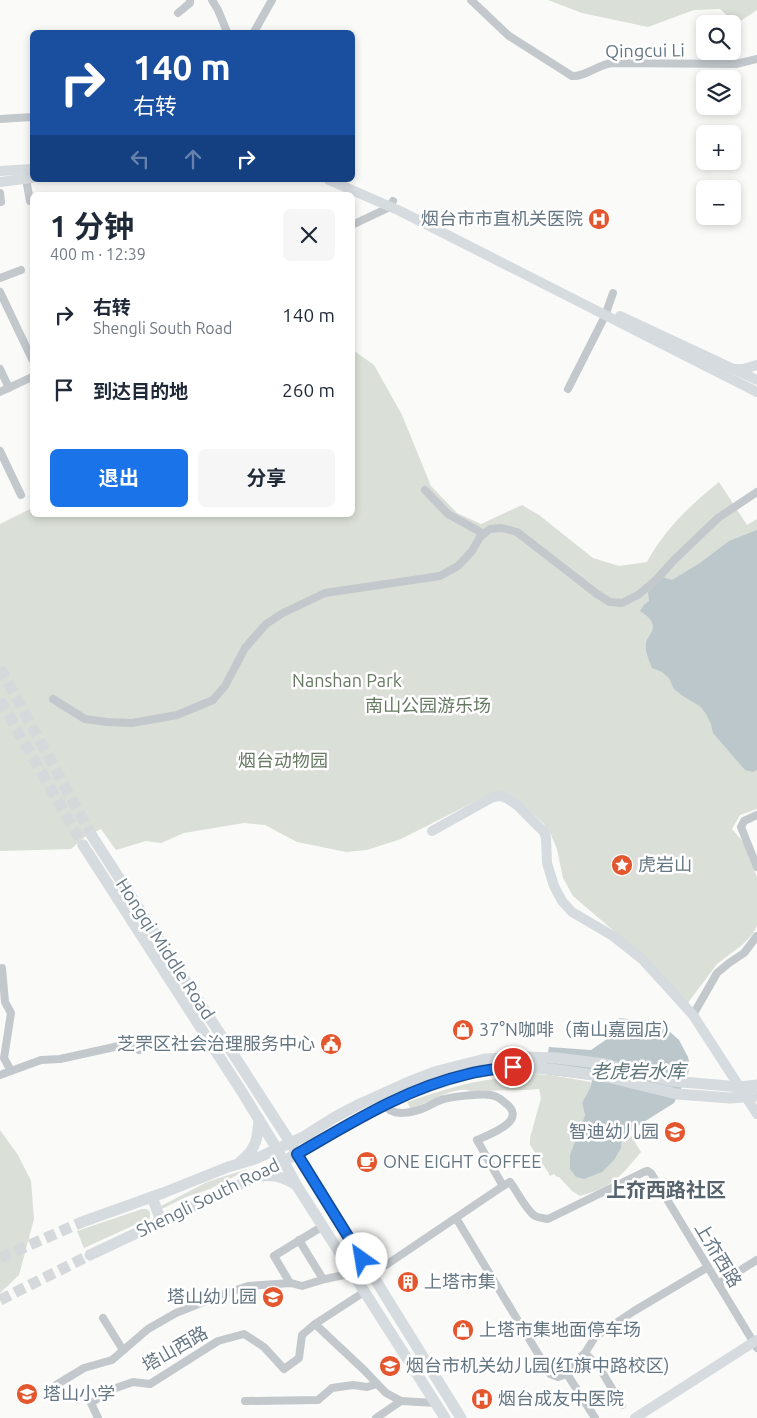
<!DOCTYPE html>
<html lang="zh">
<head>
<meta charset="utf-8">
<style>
  :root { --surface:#fff; --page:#f6f6f7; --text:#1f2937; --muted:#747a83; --accent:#1a73e8 }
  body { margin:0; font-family:Ubuntu,"Noto Sans SC",sans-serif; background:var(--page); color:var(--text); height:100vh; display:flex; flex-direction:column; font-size:19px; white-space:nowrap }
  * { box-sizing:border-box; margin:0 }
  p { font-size:16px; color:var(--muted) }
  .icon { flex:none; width:28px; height:28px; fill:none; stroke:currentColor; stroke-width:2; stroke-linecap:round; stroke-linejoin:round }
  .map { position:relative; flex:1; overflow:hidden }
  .drawer { position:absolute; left:30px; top:192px; width:325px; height:325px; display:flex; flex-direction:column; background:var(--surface); border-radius:8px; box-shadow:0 2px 8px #0003 }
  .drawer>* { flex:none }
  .top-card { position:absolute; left:30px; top:30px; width:325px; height:152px; border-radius:8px; box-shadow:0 2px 8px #0003; background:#1a4fa0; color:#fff; overflow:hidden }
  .buttons { position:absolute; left:696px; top:15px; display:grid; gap:10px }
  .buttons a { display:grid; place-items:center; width:45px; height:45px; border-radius:8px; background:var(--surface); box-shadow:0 2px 8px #0003; font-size:25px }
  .pin { position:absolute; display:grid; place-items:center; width:42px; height:42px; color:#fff; margin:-21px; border:2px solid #fff; border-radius:50%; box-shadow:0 1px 5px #0007 }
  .me { position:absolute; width:55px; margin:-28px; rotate:328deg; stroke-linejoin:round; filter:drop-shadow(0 0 4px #0008) }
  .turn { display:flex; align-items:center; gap:18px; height:105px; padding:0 20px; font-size:22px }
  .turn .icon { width:65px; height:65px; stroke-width:2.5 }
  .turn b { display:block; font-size:35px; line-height:42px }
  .lanes { display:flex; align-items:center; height:48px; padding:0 20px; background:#0003; justify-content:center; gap:25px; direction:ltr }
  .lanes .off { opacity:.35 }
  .round { display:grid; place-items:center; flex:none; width:52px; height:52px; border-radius:8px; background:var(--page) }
  .overview { display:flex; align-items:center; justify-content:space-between; height:85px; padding:0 20px }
  h1 { font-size:30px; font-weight:700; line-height:38px }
  .button { display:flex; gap:10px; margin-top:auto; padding:10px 20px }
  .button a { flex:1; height:58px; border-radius:8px; background:var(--accent); color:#fff; font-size:20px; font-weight:700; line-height:58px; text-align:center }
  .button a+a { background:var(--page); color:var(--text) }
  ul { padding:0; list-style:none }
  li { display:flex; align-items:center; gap:15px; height:75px; padding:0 20px }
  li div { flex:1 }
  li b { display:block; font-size:19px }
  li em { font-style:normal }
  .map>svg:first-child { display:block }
  .green { fill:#dadfd7 }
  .water { fill:#bbc7cb }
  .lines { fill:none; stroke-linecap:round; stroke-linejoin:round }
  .primary-tunnel { stroke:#d5d9db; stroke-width:11; stroke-dasharray:11 5.5; stroke-linecap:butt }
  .street { stroke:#c3c8cc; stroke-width:8 }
  .secondary { stroke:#d6dbdf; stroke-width:10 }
  .primary { stroke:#d6dbdf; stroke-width:11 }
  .route-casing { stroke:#114b97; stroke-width:12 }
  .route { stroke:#1a73e8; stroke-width:9 }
  .labels { text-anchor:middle; stroke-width:5; stroke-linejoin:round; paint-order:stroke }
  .street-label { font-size:18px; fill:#657683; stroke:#fff }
  .poi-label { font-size:18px; fill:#657683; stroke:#fff; text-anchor:start }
  .park-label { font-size:18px; fill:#687a64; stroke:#fff }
  .water-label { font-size:19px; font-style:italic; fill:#60757c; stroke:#fff }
  .quarter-label { font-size:20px; font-weight:bold; fill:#57646e; stroke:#fff }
</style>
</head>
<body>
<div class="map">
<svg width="757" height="1418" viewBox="0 0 757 1418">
  <rect width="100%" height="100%" fill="#fafaf8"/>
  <!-- green -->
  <g class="green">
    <polygon points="548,0 757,0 757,10 736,24 720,9 694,10 648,27 582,13"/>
    <path d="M353,350L374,365L402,415L431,486L457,513L481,524L522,505L539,515L593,558L619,566L647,562C666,528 689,506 719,482L747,525L757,519V809L740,815L732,829L744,843L757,877V925L753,934L742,945L717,964L687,1004L649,961L573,896L563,878L557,849L551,835L544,824L514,797L492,793L401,839L367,850L346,852L297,842L265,825L244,823L184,833L161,843L146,841L116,850L101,829L85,837L71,849L0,851V524L32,508V515H352Z"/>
    <path d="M534,1074L550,1075L591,1082L590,1088L582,1103L585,1115L576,1139L621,1148L622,1137L628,1132L630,1134L641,1152C620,1177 613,1187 580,1196L572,1191L559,1177H557L554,1174L550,1176L548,1172L530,1145V1138L541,1098L539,1089L525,1090L470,1091C456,1085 426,1104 411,1109L407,1102C434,1093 466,1082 495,1079C508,1077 521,1077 534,1074Z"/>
    <polygon points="0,1130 18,1155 31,1181 34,1219 19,1275 0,1293"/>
    <polygon points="247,1169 247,1170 243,1172 210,1189 186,1197 164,1208 162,1208 161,1206 207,1182"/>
    <polygon points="142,1209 147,1209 150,1212 150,1218 84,1248 77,1231"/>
  </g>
  <!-- water -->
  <g class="water">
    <path d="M757,530V770L753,772L745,770L713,733L711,724L706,714L701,707L683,696L674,689L669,678L662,672L652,668C649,660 645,652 646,644C646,640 649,637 651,633C657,623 648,616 640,611L644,605L649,601L648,592L662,577L672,580L700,563L729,541Z"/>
    <polygon points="617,1018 650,1021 670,1032 679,1040 688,1057 690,1065 688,1074 674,1103 628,1132 622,1137 621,1148 614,1160 602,1172 584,1179 576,1177 570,1169 570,1155 585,1115 582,1103 590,1088 592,1080 544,1074 549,1047 591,1050 607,1039"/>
  </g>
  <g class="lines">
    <!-- primary-tunnel -->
    <g class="primary-tunnel">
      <polyline points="0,668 92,836"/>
      <polyline points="0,700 83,845"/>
      <polyline points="0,1258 82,1222"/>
      <polyline points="0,1300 90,1255"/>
    </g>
    <!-- street -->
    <g class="street">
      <polyline points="212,0 218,10 227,32"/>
      <path d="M471,0L509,36L572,76C585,77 597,65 612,63L736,64L757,59"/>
      <polyline points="178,13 190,3 190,0"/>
      <polyline points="254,32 272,0"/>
      <polyline points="0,119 32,117"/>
      <polyline points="26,179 30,201 32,201"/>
      <polyline points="0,193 1,202 0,202"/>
      <polyline points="352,225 390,207 393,201"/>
      <polyline points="0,278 21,270"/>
      <polyline points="0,292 32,359"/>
      <polyline points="0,369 9,388"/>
      <polyline points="568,389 605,316 613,293"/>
      <polyline points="0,392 32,377"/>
      <polyline points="0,451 21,495"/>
      <polyline points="425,490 448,514 484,534"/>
      <polyline points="53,699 85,719 107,722 132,723 177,715 213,700 225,686 245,648 266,624 283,613 325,593 440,576 458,566 472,551 480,537 490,529 502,528 517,532 597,594 610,602 622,603 638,595 656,580 674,560 718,518 757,492"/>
      <polyline points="757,815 744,821 741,827 757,867"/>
      <polyline points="2,968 5,1002 11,1013 4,1058 11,1071"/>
      <polyline points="693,1015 717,973 729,963 744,953 757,936"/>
      <polyline points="0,1075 41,1060 60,1059 128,1044 139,1050"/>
      <path d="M385,1105C391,1117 412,1113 424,1108C429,1106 435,1102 441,1100C448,1097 483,1093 491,1095C496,1096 501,1099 504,1102C530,1120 491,1134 477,1140L503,1186L510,1182C517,1191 526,1210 535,1216C539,1218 544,1218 548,1219L644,1172L648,1171L651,1173L757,1348"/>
      <polyline points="456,1218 546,1367 550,1374 558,1377 567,1374 573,1368 579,1358 585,1353 595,1337 634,1311 708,1267"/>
      <polyline points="299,1240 323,1279"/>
      <polyline points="386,1265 503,1186"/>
      <polyline points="290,1283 274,1256 323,1226"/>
      <polyline points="718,1284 757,1260"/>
      <polyline points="103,1318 123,1350"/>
      <polyline points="315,1324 364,1370 386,1393 401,1401 435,1403"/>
      <polyline points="585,1353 599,1367 622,1405"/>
      <polyline points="567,1374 595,1418"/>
      <polyline points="51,1388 84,1368 112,1360 148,1329 176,1313 221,1295 248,1286 291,1283 302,1286 325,1279 344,1275 351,1271"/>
      <polyline points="245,1401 318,1400 332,1388 353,1385 367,1387 377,1384"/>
      <polyline points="98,1418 91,1403 113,1389 133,1382 150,1384 218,1341 244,1334 264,1347 284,1369 299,1358 302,1335 315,1324 364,1292"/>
      <polyline points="376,1418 401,1401"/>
    </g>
    <!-- secondary -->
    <g class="secondary">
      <polyline points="0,171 32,169"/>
      <polyline points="329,180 400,211 757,392"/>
      <polyline points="0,182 32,178"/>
      <polyline points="620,316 757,380"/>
      <polyline points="733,369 743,369 757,365"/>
      <polyline points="432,831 493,797 501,796 508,799 517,805 544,832 546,838 547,863 554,886 562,901 572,912 613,936 642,959 693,1015 757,1114"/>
      <polyline points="635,1418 757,1340"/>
    </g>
    <!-- primary -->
    <g class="primary">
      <polyline points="92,836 290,1142 461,1418"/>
      <polyline points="83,845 242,1092 277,1149 297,1186 445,1418"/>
      <path d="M241,1161C256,1150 258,1137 259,1119"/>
      <path d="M260,1176C273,1174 285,1177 296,1185"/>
      <polyline points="152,1197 161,1221"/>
      <polyline points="82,1222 163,1193 228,1167 255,1159 305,1136 335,1117 360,1104 411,1081 434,1072 485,1059 526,1057 556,1058 605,1064 671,1081 740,1087 757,1085"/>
      <polyline points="90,1255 262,1174 346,1125 385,1105 415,1091 468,1074 513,1067 551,1069 607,1077 677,1094 730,1098 757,1096"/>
    </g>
  </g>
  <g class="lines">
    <!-- route casing -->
    <g class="route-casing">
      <path id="route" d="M362,1259L297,1154C351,1123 406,1088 468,1074C482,1070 498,1069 513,1067"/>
    </g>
    <!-- route -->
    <use href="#route" class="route"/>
  </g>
  <!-- icons -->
  <defs>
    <g id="hospital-disc" transform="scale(1.125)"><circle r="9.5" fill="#e4572e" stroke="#fff"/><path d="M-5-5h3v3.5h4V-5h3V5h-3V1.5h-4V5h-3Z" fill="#fff"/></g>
    <g id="sight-disc" transform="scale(1.125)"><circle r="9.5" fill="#e4572e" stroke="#fff"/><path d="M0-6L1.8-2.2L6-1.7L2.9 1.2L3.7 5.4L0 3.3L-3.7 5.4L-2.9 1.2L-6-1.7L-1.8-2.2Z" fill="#fff"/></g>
    <g id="shop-disc" transform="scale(1.125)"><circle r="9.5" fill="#e4572e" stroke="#fff"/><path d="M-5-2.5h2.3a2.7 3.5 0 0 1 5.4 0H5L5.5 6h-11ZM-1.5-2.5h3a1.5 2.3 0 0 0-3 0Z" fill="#fff"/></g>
    <g id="civic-disc" transform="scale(1.125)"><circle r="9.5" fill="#e4572e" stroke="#fff"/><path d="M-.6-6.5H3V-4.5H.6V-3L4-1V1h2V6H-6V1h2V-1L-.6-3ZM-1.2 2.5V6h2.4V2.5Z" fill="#fff"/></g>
    <g id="school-disc" transform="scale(1.125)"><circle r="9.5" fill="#e4572e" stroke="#fff"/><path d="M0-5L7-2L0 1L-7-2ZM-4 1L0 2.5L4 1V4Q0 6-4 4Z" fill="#fff"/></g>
    <g id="cafe-disc" transform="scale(1.125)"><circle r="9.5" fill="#e4572e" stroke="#fff"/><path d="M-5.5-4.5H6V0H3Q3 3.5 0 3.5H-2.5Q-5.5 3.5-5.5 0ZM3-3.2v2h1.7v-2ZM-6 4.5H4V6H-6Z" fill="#fff"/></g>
    <g id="building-disc" transform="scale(1.125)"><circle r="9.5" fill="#e4572e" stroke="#fff"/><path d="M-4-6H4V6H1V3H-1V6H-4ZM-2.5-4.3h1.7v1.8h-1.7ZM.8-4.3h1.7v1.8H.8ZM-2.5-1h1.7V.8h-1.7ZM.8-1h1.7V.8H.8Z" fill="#fff"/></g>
  </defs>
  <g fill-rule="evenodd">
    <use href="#hospital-disc" x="599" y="219"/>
    <use href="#sight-disc" x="622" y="865"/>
    <use href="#shop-disc" x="463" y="1030"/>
    <use href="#civic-disc" x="331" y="1044"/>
    <use href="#school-disc" x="675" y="1132"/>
    <use href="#cafe-disc" x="367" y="1162"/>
    <use href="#building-disc" x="408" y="1282"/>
    <use href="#school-disc" x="273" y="1297"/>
    <use href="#shop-disc" x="463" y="1330"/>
    <use href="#school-disc" x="390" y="1366"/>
    <use href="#school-disc" x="27" y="1394"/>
    <use href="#hospital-disc" x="482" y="1399"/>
  </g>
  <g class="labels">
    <!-- street labels -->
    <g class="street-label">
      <text transform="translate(645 51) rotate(-1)" y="6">Qingcui Li</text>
      <text transform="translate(165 949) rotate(57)" y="6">Hongqi Middle Road</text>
      <text transform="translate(208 1198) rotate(-26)" y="6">Shengli South Road</text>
      <text transform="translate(718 1255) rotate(59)" y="6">上夼西路</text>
      <text transform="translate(175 1349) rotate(-30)" y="6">塔山西路</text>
    </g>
    <!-- poi labels -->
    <g class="poi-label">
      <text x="583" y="225" text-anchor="end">烟台市市直机关医院</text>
      <text x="638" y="871">虎岩山</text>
      <text x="479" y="1036">37°N咖啡（南山嘉园店）</text>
      <text x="315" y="1050" text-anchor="end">芝罘区社会治理服务中心</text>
      <text x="659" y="1138" text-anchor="end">智迪幼儿园</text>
      <text x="383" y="1168">ONE EIGHT COFFEE</text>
      <text x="424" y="1288">上塔市集</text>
      <text x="257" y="1303" text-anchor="end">塔山幼儿园</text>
      <text x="479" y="1336">上塔市集地面停车场</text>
      <text x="406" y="1372">烟台市机关幼儿园(红旗中路校区)</text>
      <text x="43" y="1400">塔山小学</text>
      <text x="498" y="1405">烟台成友中医院</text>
    </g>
    <!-- park labels -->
    <g class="park-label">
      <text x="347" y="687">Nanshan Park</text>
      <text x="428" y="712">南山公园游乐场</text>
      <text x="283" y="767">烟台动物园</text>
    </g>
    <!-- water labels -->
    <g class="water-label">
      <text x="638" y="1078">老虎岩水库</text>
    </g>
    <!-- quarter labels -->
    <g class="quarter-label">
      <text x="666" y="1197">上夼西路社区</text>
    </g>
  </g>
</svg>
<div class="buttons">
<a><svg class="icon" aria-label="search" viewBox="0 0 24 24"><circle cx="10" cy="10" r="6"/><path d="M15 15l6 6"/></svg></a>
<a><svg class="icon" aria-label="layers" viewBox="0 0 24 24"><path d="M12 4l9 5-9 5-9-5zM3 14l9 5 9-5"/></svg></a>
<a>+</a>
<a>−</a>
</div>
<div class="pin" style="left:513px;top:1067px;background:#d93025"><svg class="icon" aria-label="arrive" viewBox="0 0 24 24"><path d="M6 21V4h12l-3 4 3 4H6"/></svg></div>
<svg class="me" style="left:362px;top:1259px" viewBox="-20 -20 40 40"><circle r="19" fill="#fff"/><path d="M0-13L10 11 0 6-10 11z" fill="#1a73e8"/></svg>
<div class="top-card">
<div class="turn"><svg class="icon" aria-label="right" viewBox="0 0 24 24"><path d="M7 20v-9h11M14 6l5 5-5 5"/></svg><div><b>140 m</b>右转</div></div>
<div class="lanes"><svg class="icon off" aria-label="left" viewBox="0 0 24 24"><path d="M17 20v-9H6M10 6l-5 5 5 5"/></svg><svg class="icon off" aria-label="ahead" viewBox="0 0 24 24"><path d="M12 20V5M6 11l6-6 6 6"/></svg><svg class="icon" aria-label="right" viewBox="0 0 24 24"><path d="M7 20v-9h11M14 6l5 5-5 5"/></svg></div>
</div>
<section class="drawer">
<div class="overview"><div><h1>1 分钟</h1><p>400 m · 12:39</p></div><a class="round"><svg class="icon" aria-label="close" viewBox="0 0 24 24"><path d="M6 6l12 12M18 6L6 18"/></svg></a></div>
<ul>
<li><svg class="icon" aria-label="right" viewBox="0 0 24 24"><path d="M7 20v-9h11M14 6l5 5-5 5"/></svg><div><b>右转</b><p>Shengli South Road</p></div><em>140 m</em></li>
<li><svg class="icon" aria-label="arrive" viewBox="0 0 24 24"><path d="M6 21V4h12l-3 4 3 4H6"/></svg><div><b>到达目的地</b></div><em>260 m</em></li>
</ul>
<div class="button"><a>退出</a><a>分享</a></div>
</section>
</div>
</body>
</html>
